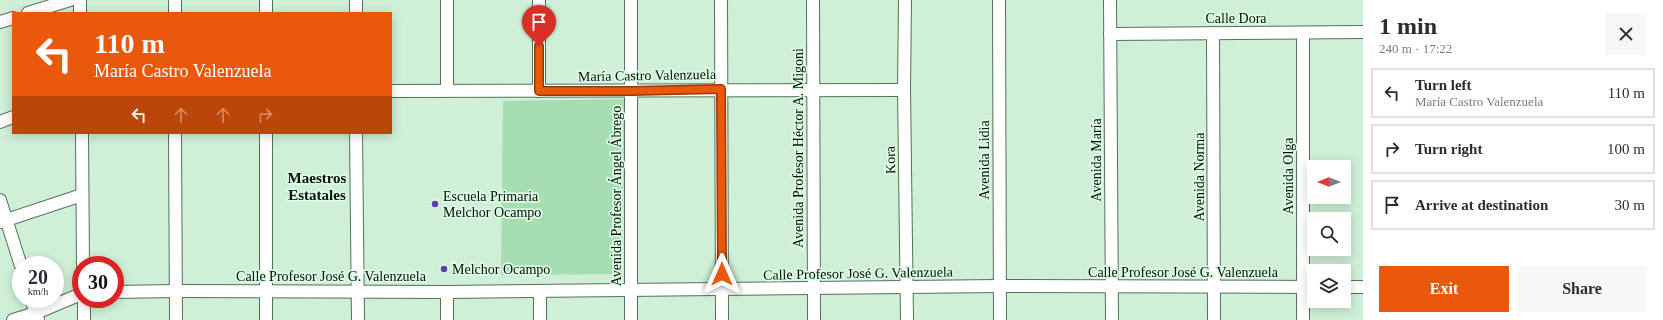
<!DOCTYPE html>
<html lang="en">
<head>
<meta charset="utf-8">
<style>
  :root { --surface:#fff; --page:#f7f7f7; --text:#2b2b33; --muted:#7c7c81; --line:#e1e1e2; --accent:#ea580c }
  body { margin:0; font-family:"Times New Roman",serif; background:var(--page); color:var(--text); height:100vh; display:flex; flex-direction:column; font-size:15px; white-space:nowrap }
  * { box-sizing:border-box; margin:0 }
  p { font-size:13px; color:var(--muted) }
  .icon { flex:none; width:22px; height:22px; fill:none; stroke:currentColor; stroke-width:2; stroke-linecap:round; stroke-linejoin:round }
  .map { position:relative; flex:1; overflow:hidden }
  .sheet { display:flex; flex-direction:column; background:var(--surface); width:300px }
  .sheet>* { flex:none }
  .banner { position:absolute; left:12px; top:12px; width:380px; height:122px; border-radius:0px; box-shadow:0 2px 10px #0003; background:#ea580c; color:#fff; overflow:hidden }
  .needle { width:26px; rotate:270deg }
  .fabs { position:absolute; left:1307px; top:160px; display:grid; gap:8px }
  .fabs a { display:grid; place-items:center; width:44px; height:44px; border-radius:0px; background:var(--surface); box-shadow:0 2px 10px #0003; font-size:20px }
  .speed { position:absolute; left:12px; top:256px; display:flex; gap:8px; font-size:20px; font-weight:700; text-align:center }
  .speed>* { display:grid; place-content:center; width:52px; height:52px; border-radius:50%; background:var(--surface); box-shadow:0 2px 10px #0003; line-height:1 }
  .speed small { font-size:10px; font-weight:400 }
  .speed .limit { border:6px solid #d22; background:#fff; color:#111 }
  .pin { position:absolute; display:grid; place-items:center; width:34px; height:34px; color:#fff; margin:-41px -17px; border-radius:50% 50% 50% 0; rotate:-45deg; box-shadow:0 0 4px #0007 }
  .pin .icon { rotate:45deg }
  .me { position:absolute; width:44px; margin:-22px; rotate:0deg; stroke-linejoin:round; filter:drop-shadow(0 0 3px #0008) }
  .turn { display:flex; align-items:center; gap:14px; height:84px; padding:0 16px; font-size:18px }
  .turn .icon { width:52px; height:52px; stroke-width:2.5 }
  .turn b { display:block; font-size:28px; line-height:34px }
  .lanes { display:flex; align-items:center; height:38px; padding:0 16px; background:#0003; justify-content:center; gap:20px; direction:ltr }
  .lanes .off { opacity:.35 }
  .round { display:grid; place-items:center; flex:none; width:42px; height:42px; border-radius:0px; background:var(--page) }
  .overview { display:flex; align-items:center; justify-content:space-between; height:68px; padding:0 16px }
  h1 { font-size:24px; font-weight:700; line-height:30px }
  .button { display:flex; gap:8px; margin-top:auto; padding:8px 16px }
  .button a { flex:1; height:46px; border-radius:0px; background:var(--accent); color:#fff; font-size:16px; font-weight:700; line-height:46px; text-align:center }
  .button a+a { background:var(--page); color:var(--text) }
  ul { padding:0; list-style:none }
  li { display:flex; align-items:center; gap:12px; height:50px; margin:0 8px 6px; padding:0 8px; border:2px solid var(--line); border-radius:0px }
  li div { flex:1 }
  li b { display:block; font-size:15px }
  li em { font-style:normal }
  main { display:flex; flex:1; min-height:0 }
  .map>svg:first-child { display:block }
  .green { fill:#a6ddb3 }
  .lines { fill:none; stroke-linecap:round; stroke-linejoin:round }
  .street-casing { stroke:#54705b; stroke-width:14 }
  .street { stroke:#fff; stroke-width:12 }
  .route-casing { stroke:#983908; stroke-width:10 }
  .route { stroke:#ea580c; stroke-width:7 }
  .poi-dot { fill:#5d3db5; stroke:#dcfce3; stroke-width:1.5 }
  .labels { text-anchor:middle; stroke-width:3.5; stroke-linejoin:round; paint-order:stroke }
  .street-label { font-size:14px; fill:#050f07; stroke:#dcfce3 }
  .poi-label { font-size:14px; fill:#050f07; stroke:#dcfce3; text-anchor:start }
  .neighbourhood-label { font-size:15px; font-weight:bold; fill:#050f07; stroke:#dcfce3 }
</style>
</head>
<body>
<main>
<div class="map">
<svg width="1363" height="320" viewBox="0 0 1363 320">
  <rect width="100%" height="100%" fill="#cfefd6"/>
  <!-- green -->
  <polygon class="green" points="625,99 622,274 501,275 503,101"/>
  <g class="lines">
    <!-- street casing -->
    <g class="street-casing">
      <g id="street">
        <polyline points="80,0 80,13"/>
        <polyline points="266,0 266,13"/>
        <polyline points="539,0 539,91"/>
        <polyline points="631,0 631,320"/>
        <polyline points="721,0 722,320"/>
        <polyline points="813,0 814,320"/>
        <polyline points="905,0 904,90 907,320"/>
        <polyline points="999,0 1000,320"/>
        <polyline points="1110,0 1112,320"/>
        <polyline points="28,13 70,0"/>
        <polyline points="175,13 175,0"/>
        <polyline points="356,13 356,0"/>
        <polyline points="0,22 13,18"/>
        <polyline points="1213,33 1214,320"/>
        <polyline points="1110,34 1363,32"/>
        <polyline points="447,90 447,0"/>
        <polyline points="391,91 904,90"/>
        <polyline points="0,122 13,117"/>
        <polyline points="82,133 83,265"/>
        <polyline points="175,133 176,320"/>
        <polyline points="266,133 266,320"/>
        <polyline points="356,133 358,320"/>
        <polyline points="0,200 21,266"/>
        <polyline points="0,222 82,195"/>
        <polyline points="1344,287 1363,287"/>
        <polyline points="540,291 540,320"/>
        <polyline points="115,292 175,291 447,292 1000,286 1314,287"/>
        <polyline points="447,292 447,320"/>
        <polyline points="31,299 38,320"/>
        <polyline points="13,320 36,313 81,294"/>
        <polyline points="84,320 84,299"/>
        <polyline points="1303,320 1303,33"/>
      </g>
    </g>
    <!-- street -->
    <use href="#street" class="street"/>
  </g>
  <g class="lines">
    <!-- route casing -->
    <g class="route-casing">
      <polyline id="route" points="539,46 539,91 631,91 721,89 722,274"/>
    </g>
    <!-- route -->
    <use href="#route" class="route"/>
  </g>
  <!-- markers -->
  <g class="poi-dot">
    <circle cx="435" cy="204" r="4"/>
    <circle cx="444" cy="269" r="4"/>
  </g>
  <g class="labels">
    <!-- street labels -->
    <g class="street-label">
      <text x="1236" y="23">Calle Dora</text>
      <text transform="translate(647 75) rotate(-1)" y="5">María Castro Valenzuela</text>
      <text transform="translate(798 148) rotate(-90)" y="5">Avenida Profesor Héctor A. Migoni</text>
      <text transform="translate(890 160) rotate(-91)" y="5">Kora</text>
      <text transform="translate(984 160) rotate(-90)" y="5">Avenida Lidia</text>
      <text transform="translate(1096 160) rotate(-90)" y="5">Avenida María</text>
      <text transform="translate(1288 176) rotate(-90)" y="5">Avenida Olga</text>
      <text transform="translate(1199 177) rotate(-90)" y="5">Avenida Norma</text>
      <text transform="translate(616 196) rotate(-90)" y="5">Avenida Profesor Ángel Ábrego</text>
      <text x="1183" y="277">Calle Profesor José G. Valenzuela</text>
      <text transform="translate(858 273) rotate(-1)" y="5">Calle Profesor José G. Valenzuela</text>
      <text x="331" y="281">Calle Profesor José G. Valenzuela</text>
    </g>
    <!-- poi labels -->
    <g class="poi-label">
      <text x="443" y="201">Escuela Primaria<tspan x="443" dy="16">Melchor Ocampo</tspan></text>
      <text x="452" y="274">Melchor Ocampo</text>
    </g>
    <!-- neighbourhood labels -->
    <g class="neighbourhood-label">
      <text x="317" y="183">Maestros<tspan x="317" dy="17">Estatales</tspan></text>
    </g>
  </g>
</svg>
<div class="fabs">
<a><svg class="needle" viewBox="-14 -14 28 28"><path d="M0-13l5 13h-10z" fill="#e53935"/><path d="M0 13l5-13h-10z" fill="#7c7c81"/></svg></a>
<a><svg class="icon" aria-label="search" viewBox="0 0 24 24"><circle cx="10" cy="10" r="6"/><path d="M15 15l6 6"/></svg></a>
<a><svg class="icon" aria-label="layers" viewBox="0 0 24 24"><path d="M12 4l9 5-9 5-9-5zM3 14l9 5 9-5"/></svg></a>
</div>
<div class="speed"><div>20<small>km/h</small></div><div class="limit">30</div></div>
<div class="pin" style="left:539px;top:46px;background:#d93025"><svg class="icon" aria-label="arrive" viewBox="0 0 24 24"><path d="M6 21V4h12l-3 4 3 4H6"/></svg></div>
<svg class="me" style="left:722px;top:274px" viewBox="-20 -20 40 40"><path d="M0-17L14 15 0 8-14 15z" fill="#ea580c" stroke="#fff" stroke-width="4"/></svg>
<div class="banner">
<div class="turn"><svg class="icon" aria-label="left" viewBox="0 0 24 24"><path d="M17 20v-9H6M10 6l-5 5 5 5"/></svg><div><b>110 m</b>María Castro Valenzuela</div></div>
<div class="lanes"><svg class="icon" aria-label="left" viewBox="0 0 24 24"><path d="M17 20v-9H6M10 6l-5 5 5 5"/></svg><svg class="icon off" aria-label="ahead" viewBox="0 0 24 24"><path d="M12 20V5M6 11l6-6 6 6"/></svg><svg class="icon off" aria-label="ahead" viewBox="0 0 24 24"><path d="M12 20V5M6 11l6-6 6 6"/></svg><svg class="icon off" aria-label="right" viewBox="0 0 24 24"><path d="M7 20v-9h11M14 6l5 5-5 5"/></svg></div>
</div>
</div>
<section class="sheet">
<div class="overview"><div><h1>1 min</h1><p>240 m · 17:22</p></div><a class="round"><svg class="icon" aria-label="close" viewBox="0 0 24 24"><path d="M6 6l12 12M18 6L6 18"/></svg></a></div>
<ul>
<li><svg class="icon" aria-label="left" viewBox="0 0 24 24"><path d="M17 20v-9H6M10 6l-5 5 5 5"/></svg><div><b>Turn left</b><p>María Castro Valenzuela</p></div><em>110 m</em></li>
<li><svg class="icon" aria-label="right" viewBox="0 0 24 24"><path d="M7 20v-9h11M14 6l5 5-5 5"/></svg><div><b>Turn right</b></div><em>100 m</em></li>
<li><svg class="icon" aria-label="arrive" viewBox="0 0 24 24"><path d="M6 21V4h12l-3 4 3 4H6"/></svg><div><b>Arrive at destination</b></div><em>30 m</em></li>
</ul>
<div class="button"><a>Exit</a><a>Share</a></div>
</section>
</main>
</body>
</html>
